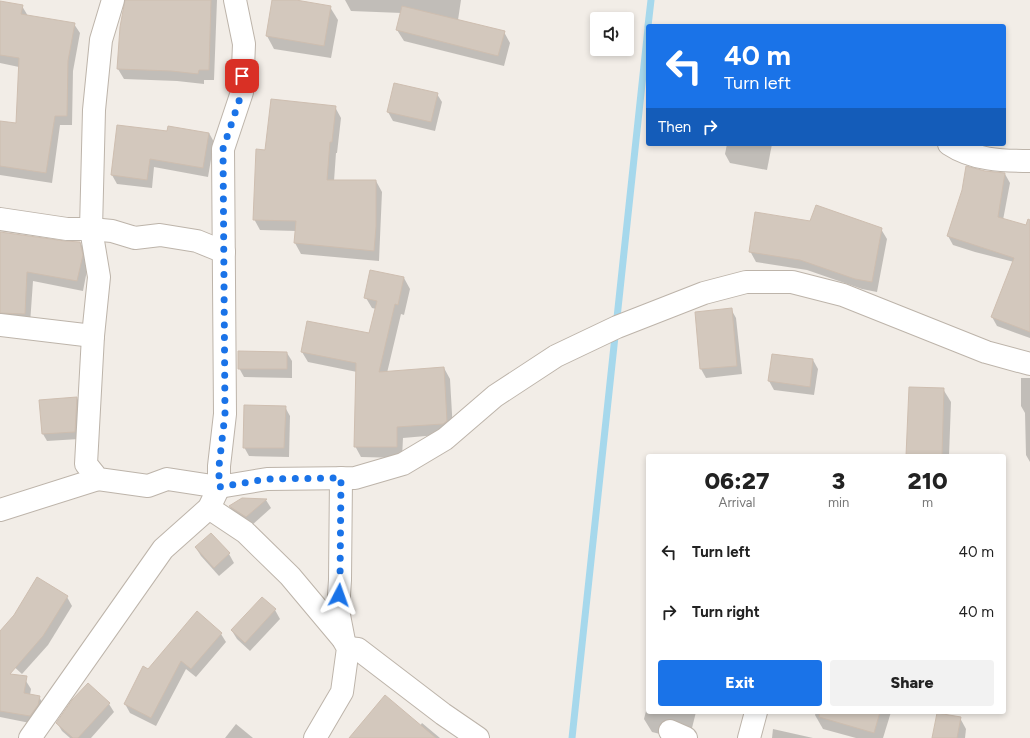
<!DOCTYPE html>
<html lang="en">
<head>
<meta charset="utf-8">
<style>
  :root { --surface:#fff; --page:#f2f2f2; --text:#222; --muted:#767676; --accent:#1a73e8 }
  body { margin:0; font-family:Figtree,sans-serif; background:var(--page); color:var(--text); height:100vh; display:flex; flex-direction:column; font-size:15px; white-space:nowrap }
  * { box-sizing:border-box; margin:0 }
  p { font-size:13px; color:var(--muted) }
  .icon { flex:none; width:22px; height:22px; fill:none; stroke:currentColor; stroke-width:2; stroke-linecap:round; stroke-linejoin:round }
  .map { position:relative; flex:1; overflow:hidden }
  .details { position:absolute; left:646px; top:454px; width:360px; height:260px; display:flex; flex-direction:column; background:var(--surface); border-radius:4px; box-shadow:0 2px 6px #0003 }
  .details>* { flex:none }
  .hud { position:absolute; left:646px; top:24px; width:360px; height:122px; border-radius:4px; box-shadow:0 2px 6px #0003; background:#1a73e8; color:#fff; overflow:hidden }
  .fabs { position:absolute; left:590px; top:12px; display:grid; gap:8px }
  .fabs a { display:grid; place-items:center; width:44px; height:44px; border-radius:4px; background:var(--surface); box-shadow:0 2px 6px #0003; font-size:20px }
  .pin { position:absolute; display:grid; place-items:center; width:34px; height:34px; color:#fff; margin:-17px; border-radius:8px; box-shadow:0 2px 6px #0006 }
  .me { position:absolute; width:44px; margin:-22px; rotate:4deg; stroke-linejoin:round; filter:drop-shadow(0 0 3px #0008) }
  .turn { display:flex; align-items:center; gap:14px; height:84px; padding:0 12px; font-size:18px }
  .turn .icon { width:52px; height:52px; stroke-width:2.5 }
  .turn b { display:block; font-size:28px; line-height:34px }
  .then { display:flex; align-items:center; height:38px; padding:0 12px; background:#0003; gap:8px; font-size:15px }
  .eta { display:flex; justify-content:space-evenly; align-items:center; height:68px; text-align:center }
  .eta b { font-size:24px; font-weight:800; line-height:28px }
  .primary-button { display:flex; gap:8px; margin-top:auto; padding:8px 12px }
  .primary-button a { flex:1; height:46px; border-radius:4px; background:var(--accent); color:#fff; font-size:16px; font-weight:800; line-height:46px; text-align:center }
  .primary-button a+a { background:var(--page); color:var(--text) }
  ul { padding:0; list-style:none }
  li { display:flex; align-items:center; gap:12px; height:60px; padding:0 12px }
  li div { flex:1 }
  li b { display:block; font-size:15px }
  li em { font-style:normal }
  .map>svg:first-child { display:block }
  .shadow { fill:#0003 }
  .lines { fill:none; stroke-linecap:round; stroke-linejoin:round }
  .stream { stroke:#a6d8ec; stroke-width:7 }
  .building { fill:#d3c8bd; stroke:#cebeb0 }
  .minor-casing { stroke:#bdb4aa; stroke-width:24 }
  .minor { stroke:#fff; stroke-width:22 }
  .route { stroke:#1a73e8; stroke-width:7; stroke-dasharray:0 12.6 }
</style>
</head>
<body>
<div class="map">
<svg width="1030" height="738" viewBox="0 0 1030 738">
  <rect width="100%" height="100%" fill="#f2ede7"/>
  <!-- shadow -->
  <g class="shadow">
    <polygon points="126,0 217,0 214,80 204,80 204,84 177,81 124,79 118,69"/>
    <polygon points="273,0 290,0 330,7 338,20 331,58 274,49 267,36"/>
    <polygon points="345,0 461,0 458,20 504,32 510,43 504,66 404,41 397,30 402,13 351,11"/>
    <polygon points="0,2 22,6 28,16 74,24 80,33 73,71 72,125 60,125 52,183 0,175 0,122 17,125 19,67 0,63"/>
    <polygon points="437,94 442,102 435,131 393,121 388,112"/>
    <polygon points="335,107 341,118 337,153 336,153 334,181 376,181 382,192 379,261 301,254 295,243 296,231 260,230 254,219 266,151"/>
    <polygon points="118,126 168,132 209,133 214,142 208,177 154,167 152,188 117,184 112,175"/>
    <polygon points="727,144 772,144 767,170 730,163 725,154"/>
    <polygon points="1005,174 1010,183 1003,220 1030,226 1030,266 975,252 953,245 948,236"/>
    <polygon points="811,222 881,229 887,239 877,292 862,289 807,270 756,262 750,251"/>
    <polygon points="0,233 65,242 80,242 85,252 88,265 83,291 33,281 30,324 0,322"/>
    <polygon points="404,278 410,289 404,315 401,314 387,373 444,368 450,379 453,431 449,434 403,438 402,458 361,457 355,446 357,372 308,362 302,352 370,334 376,309 372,308 366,298"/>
    <polygon points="1030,292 1030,338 997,326 992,317"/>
    <polygon points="731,309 736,318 742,374 706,378 701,369 696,313"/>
    <polygon points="287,353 292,361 292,378 244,377 239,368"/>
    <polygon points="813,360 818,369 814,395 774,390 769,381"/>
    <polygon points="1021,378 1030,378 1030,462 1026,455 1025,413 1021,406"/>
    <polygon points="943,389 951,402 949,456 907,456"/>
    <polygon points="77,398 81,405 79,439 47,441 43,434 40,401"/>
    <polygon points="285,407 290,416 289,457 249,456 244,447"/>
    <polygon points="243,499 266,500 271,508 251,526 235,515 230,507"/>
    <polygon points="196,548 229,554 234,563 219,576 201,556"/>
    <polygon points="67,597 72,606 48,645 22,674 0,654 0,632"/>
    <polygon points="275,610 280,619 250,651 237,639 232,631"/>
    <polygon points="221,634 226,642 196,677 186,669 156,726 130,713 125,704 148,670"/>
    <polygon points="0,676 26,681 31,689 30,695 39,697 44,705 35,724 0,717"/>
    <polygon points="648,703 648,712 696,712 690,736 668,736 652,732 644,719"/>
    <polygon points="109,704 114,712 91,738 70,738 62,731 57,723"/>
    <polygon points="816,712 891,712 883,738 856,738 823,729 815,715"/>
    <polygon points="960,718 966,729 965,738 933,738"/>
    <polygon points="422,723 440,738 354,738 420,726"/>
    <polygon points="236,724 253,738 225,738"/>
    <polygon points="773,729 813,738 772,738"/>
  </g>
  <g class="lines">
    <!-- stream -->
    <g class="stream">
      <polyline points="648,26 651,0"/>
      <polyline points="572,738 648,28"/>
    </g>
  </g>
  <!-- building -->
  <g class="building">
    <polygon points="125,0 211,0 209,70 199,70 198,74 171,71 117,69 120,27"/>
    <polygon points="272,0 296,0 331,6 324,46 266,36"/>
    <polygon points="0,1 23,5 21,14 75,23 68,61 67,116 55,116 46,173 0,166 0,121 16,123 19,58 0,55"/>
    <polygon points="402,6 505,31 498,56 396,30"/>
    <polygon points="394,83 438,93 431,122 387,112"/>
    <polygon points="271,99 336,106 332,142 330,142 327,180 376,180 376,227 374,251 294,243 296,221 253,220 256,149 265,150"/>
    <polygon points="117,125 167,131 168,126 209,133 203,168 150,159 147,180 111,175"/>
    <polygon points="966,166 985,171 1005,173 998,217 1026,225 1028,219 1030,220 1030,332 991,317 1014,258 947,236 962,190"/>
    <polygon points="816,205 882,228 872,282 855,279 800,260 749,252 755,212 810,221"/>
    <polygon points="0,232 65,241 80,242 83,255 77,281 27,272 25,314 0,313"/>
    <polygon points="370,270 404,277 398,305 395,304 379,372 444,367 447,421 443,424 397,427 397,447 354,447 356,363 301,352 307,321 369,333 377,301 364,298"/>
    <polygon points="732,308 737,366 700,369 695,312"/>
    <polygon points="238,351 287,352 287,369 238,369"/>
    <polygon points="772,354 813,359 810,387 768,381"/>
    <polygon points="909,387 944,388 942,456 906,456"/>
    <polygon points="77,397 75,432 42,434 39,400"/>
    <polygon points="244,405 286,406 284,448 243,448"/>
    <polygon points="242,498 267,499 246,517 229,506"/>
    <polygon points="211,533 230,553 214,568 195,547"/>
    <polygon points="37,577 68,596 43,636 10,674 27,676 24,693 40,696 38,705 30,716 0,711 0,631 14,615"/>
    <polygon points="262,597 276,609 245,643 231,630"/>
    <polygon points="197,611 222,633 191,669 181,661 151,718 124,704 143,666 148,669"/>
    <polygon points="88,683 110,703 78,738 73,738 56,723 72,700"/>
    <polygon points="385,695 436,738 349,738"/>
    <polygon points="820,712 880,712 874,733 819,717"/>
    <polygon points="937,713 961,717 957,738 932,738"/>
  </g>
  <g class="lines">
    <!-- minor casing -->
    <g class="minor-casing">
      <g id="minor">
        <polyline points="113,0 101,40 94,110 91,229 99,277 93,336 86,464 98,479 148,486 167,479 219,487 267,479 355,478 403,464 445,439 495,396 556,356 617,327 704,293 746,282 792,282 843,295 986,352 1030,364"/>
        <path d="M949,144C973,160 1002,161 1030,161"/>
        <polyline points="0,219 67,229 91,229 112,231 135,238 160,235 197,241 224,252"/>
        <polyline points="0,325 93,336"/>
        <polyline points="209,508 245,532 290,576 342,638"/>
        <polyline points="0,510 98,479"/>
        <polyline points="348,648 358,649 443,714 478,738"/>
        <polyline points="670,731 686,738"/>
        <polyline points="30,738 163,549 209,508 219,487 219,466 225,414 223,149 242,92 244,44 235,0"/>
        <polyline points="315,738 342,692 348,648 344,641 338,610 340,580 341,478"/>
        <polyline points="749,738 756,712"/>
      </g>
    </g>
    <!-- minor -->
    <use href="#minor" class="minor"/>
  </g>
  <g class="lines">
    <!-- route -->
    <polyline class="route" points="242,76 242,92 223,149 225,414 219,466 219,487 267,479 341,478 340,580 339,595"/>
  </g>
</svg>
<div class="fabs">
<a><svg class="icon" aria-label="sound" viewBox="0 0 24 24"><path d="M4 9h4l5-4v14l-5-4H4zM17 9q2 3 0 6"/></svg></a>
</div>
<div class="pin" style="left:242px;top:76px;background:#d93025"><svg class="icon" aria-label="arrive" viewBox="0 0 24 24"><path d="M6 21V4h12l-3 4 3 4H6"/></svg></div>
<svg class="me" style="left:339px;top:595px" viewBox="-20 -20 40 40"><path d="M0-17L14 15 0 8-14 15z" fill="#1a73e8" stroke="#fff" stroke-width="4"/></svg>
<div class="hud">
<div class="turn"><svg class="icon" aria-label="left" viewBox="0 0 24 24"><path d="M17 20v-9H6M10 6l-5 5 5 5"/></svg><div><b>40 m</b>Turn left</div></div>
<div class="then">Then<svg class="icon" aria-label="right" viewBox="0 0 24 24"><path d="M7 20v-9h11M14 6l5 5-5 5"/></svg></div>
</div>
<section class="details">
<div class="eta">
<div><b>06:27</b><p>Arrival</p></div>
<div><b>3</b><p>min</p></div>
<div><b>210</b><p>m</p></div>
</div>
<ul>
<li><svg class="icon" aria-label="left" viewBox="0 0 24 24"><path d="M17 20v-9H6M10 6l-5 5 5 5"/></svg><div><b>Turn left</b></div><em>40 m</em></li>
<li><svg class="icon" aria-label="right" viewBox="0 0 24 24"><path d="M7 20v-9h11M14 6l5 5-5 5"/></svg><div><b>Turn right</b></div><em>40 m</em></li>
</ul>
<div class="primary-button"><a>Exit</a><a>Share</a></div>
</section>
</div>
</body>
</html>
